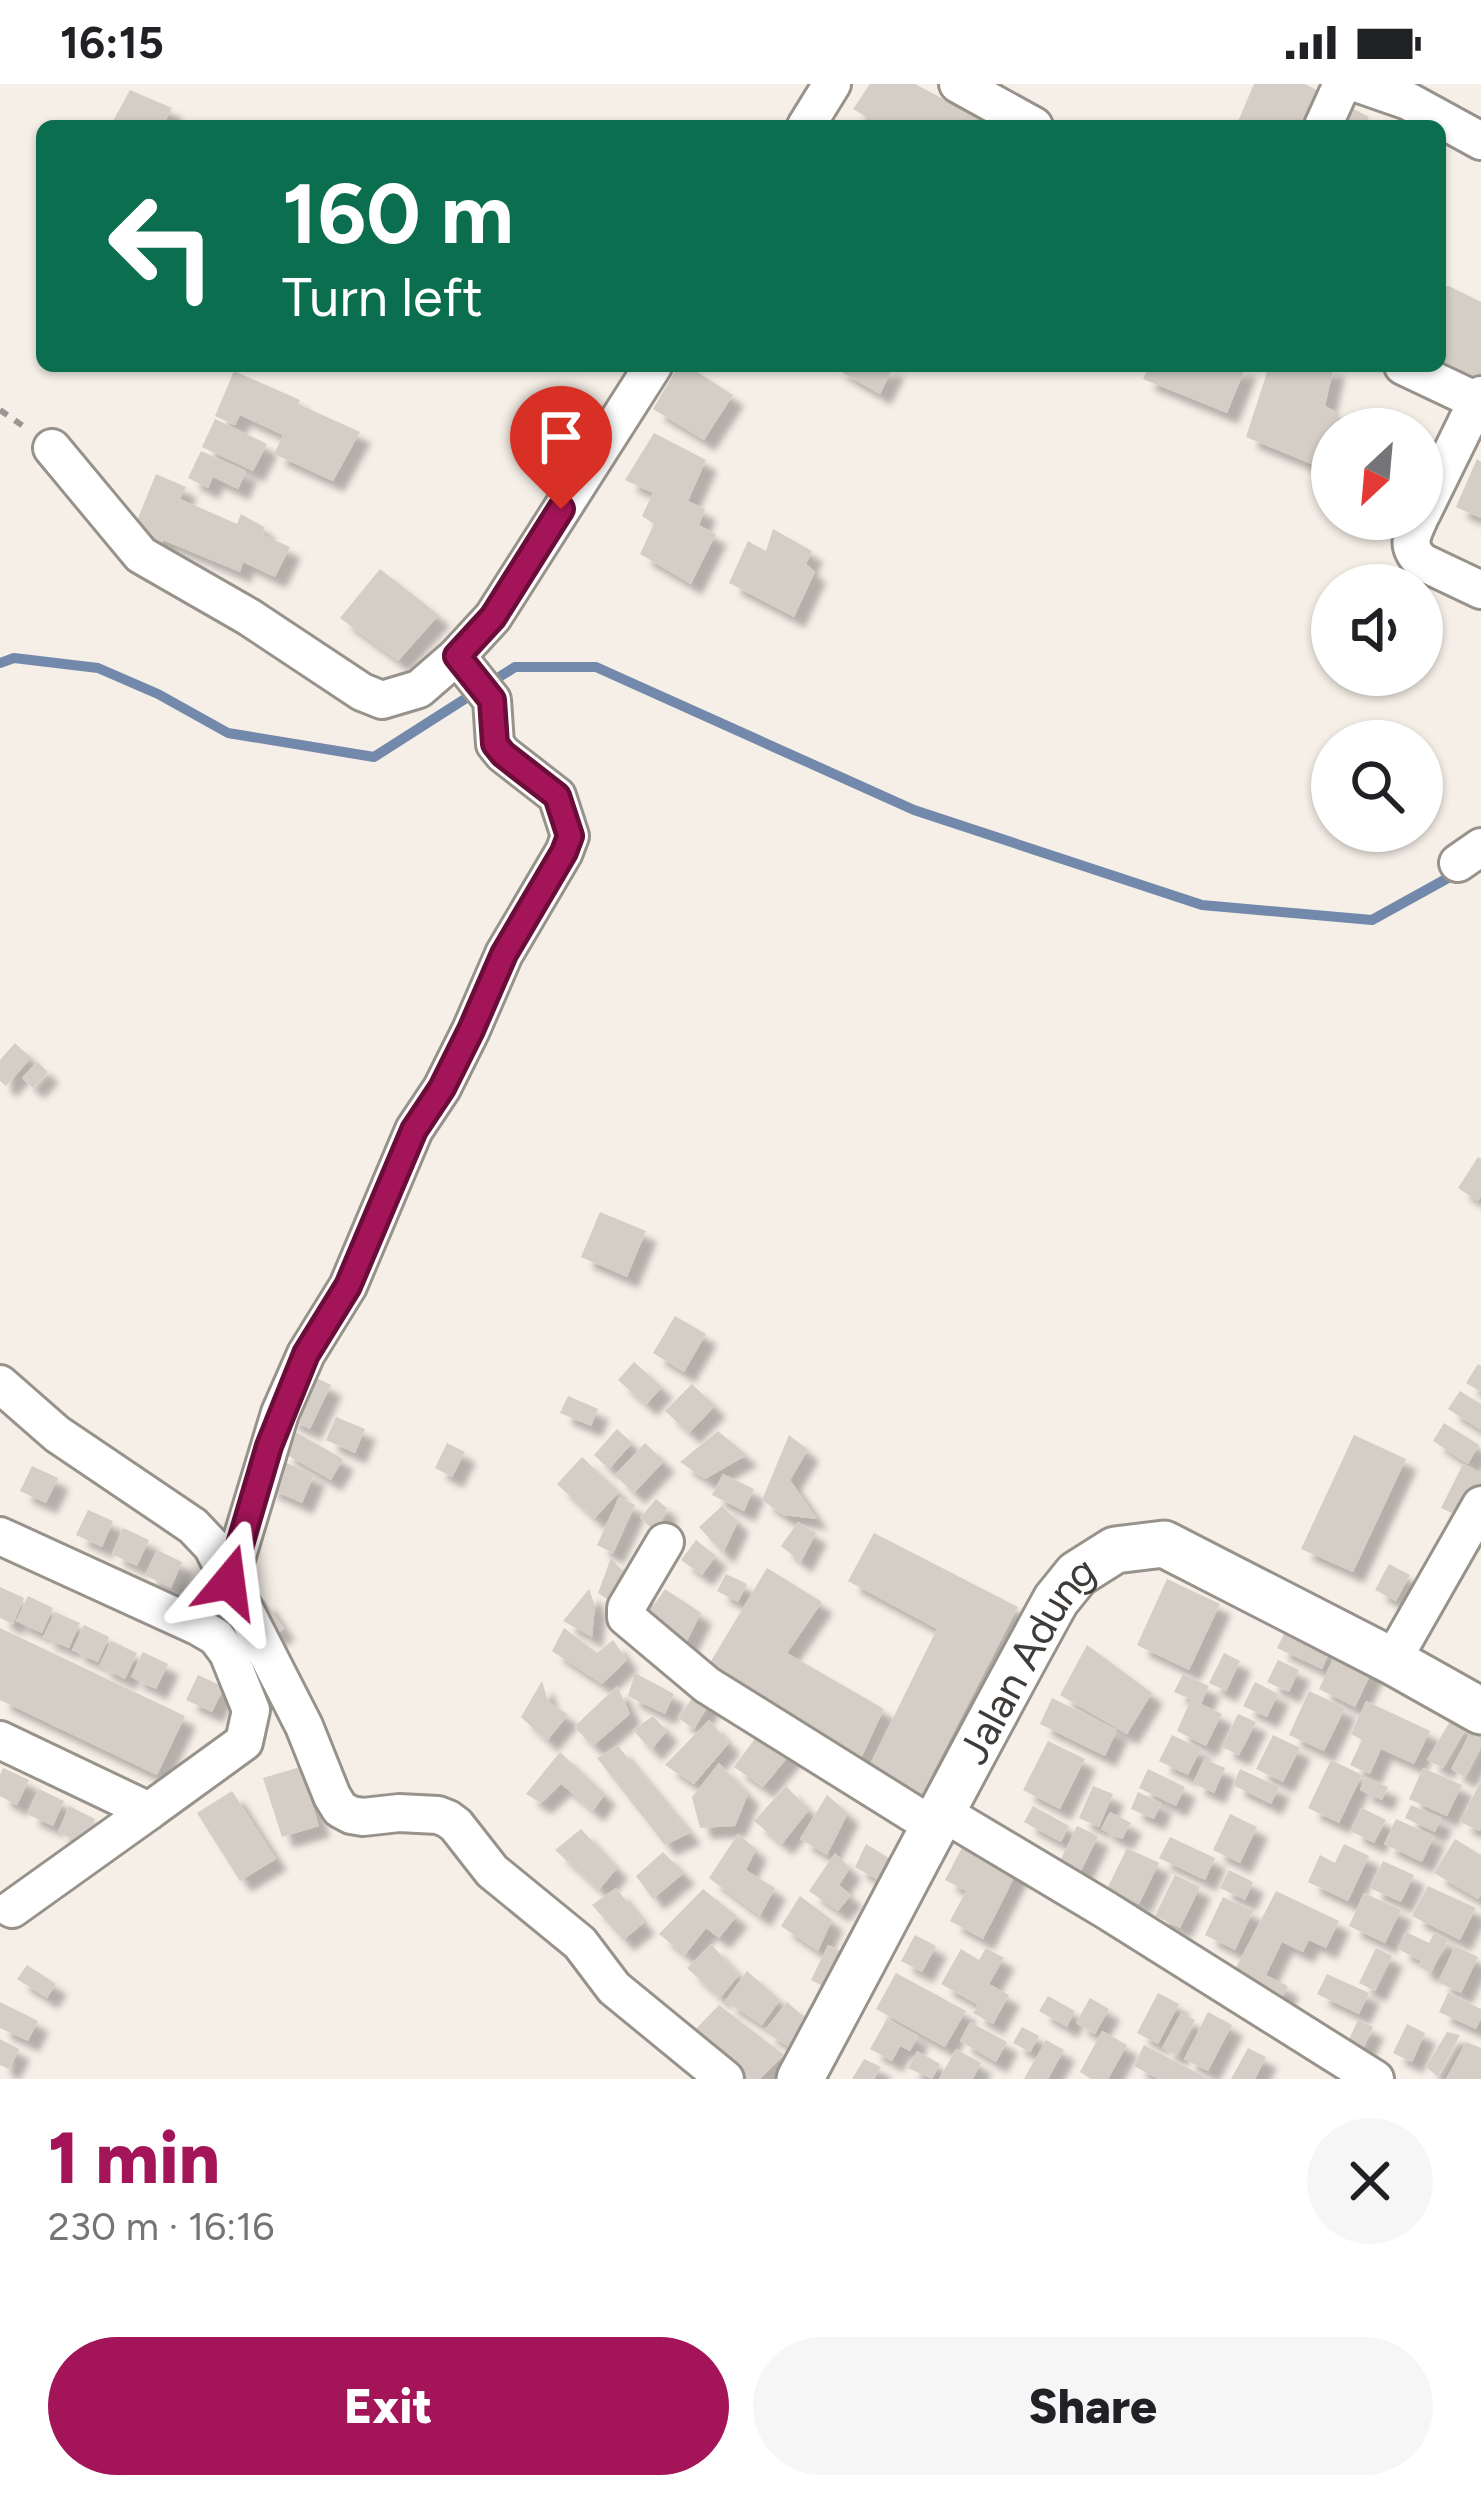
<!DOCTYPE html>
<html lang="en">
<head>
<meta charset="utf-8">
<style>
  :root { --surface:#fff; --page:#f6f6f6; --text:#202124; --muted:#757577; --accent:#a31458 }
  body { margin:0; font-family:Figtree,sans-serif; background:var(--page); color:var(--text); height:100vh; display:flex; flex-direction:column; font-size:45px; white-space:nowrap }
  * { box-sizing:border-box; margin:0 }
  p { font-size:39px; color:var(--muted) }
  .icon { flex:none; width:66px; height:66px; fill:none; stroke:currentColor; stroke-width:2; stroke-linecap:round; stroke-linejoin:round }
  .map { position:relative; height:1995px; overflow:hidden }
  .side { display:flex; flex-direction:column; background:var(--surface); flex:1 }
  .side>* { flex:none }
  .banner { position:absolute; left:36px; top:36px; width:1410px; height:252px; border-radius:18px; box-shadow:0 3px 9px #0004; background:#0b6e4f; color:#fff; overflow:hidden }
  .needle { width:78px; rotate:206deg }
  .controls { position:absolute; left:1311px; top:324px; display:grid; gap:24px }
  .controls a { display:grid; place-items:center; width:132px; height:132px; border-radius:50%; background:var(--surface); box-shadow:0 3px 9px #0004; font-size:60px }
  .pin { position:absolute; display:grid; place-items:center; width:102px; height:102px; color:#fff; margin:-123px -51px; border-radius:50% 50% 50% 0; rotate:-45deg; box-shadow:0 0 12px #0007 }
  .pin .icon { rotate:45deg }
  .me { position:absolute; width:132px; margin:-66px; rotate:16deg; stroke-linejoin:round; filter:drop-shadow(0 0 9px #0008) }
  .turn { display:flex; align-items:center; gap:42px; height:252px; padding:0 48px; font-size:54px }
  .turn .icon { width:156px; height:156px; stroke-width:2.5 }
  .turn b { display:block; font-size:84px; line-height:102px }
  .round { display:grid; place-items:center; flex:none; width:126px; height:126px; border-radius:63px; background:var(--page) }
  .overview { display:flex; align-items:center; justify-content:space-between; height:204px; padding:0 48px }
  h1 { font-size:72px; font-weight:800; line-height:90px; color:var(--accent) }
  .action { display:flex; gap:24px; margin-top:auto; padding:24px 48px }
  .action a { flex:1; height:138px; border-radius:72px; background:var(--accent); color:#fff; font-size:48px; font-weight:800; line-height:138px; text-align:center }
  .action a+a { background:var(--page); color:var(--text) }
  .status { display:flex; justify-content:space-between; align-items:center; height:84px; padding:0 60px; background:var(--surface); direction:ltr }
  .status svg { height:33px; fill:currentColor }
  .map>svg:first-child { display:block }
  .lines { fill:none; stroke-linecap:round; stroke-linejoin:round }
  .stream { stroke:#7289ac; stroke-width:10 }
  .building { fill:#d4cec6; filter:url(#shadow) }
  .minor-casing { stroke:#97928a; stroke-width:42 }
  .major-casing { stroke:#97928a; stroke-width:51 }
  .path { stroke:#9b9691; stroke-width:6; stroke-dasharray:9 9; stroke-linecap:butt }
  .minor { stroke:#fff; stroke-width:36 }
  .major { stroke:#fff; stroke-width:45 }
  .route-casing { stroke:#6a0d39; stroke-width:30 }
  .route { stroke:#a31458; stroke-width:21 }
  .labels { text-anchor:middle; stroke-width:9; stroke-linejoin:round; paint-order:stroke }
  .street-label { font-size:42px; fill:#3e3b38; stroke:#fff }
</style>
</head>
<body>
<div class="status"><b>16:15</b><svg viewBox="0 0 49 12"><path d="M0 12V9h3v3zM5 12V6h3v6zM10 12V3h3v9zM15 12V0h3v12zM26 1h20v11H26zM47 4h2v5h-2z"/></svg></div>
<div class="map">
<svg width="1481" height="1995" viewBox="0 0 1481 1995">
  <defs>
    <filter id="shadow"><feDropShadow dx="11" dy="11" stdDeviation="3" flood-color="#0004"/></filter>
  </defs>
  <rect width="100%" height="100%" fill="#f5efe7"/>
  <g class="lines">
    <!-- stream -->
    <polyline class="stream" points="0,579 14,574 98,584 158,610 228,649 374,673 515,583 596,583 914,726 1202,821 1372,836 1457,789"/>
  </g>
  <!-- building -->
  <g class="building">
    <polygon points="870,0 915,0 994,42 882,42 853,25"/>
    <polygon points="1254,0 1305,0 1369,33 1363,42 1236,42"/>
    <polygon points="130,6 172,24 163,42 123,42 113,37"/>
    <polygon points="1440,202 1449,202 1481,218 1481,292 1476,300 1440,282"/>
    <polygon points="678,282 688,282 733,311 704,356 653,325"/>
    <polygon points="831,282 894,282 880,310"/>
    <polygon points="1149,282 1246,282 1227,329 1143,295"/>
    <polygon points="1269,282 1334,282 1325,322 1339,329 1336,345 1332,345 1332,361 1326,386 1246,353"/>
    <polygon points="234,287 300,316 298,320 360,348 333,397 274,370 283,351 240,331 235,341 215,332"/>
    <polygon points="215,335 267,360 253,387 202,363"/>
    <polygon points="654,349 706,376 688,417 705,425 699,441 716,450 691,500 640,470 654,440 642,432 653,409 625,396"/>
    <polygon points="201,367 246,387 238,405 213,393 208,404 188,394"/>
    <polygon points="1477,375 1481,378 1481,434 1456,423"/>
    <polygon points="156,390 186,403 180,415 237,440 241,430 264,443 263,451 290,463 275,493 243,478 240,488 163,456 151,485 123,471"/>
    <polygon points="773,445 812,467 806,480 815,488 794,533 729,499 748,457 766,467"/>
    <polygon points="380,485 439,531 398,577 340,534"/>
    <polygon points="15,959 31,974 6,1002 0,997 0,976"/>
    <polygon points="37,978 48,988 33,1004 22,994"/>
    <polygon points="1478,1073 1481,1075 1481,1113 1478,1117 1458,1104"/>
    <polygon points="600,1128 646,1147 627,1193 581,1173"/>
    <polygon points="675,1232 706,1250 684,1288 653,1269"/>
    <polygon points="634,1278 662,1303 646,1321 618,1296"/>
    <polygon points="1478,1280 1481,1282 1481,1308 1466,1299"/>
    <polygon points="308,1290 331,1301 310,1345 286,1334"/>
    <polygon points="692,1300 715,1322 689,1349 665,1327"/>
    <polygon points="1460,1307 1481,1320 1481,1346 1448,1325"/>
    <polygon points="568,1312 598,1325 591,1342 560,1329"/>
    <polygon points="336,1333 365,1345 355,1369 326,1356"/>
    <polygon points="1444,1339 1479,1361 1468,1380 1433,1357"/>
    <polygon points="617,1345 632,1359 609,1385 594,1371"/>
    <polygon points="294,1347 343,1375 331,1396 282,1368"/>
    <polygon points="718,1347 747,1371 705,1395 680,1378"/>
    <polygon points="789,1351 808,1366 790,1396 817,1435 783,1431 762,1416"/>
    <polygon points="1354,1351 1406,1375 1353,1488 1301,1465"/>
    <polygon points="447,1359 465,1368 452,1393 435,1384"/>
    <polygon points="645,1359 664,1377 634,1409 615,1391"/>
    <polygon points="582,1373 619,1408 594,1435 557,1400"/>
    <polygon points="278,1375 314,1391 302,1419 266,1403"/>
    <polygon points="1463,1380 1481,1389 1481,1397 1463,1434 1441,1424"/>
    <polygon points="32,1382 58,1394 46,1419 20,1407"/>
    <polygon points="723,1390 754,1405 744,1427 712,1411"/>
    <polygon points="619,1413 635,1421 613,1469 597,1461"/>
    <polygon points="656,1415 667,1424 657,1449 640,1434"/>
    <polygon points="722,1422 738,1438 723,1469 699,1443"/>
    <polygon points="88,1426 113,1437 102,1463 76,1451"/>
    <polygon points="798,1438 816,1449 801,1478 781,1462"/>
    <polygon points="123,1444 149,1456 137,1482 112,1470"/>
    <polygon points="874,1449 1018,1523 914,1725 863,1695 937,1545 848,1497"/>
    <polygon points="696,1456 716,1472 702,1491 681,1476"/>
    <polygon points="157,1466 182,1478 171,1504 145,1491"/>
    <polygon points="611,1474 647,1514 635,1534 598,1509"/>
    <polygon points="1389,1480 1410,1491 1396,1517 1375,1506"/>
    <polygon points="767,1484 822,1518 787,1569 884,1625 856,1685 705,1587"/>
    <polygon points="726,1490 747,1500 738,1518 717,1507"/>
    <polygon points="1167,1495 1220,1520 1189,1586 1137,1561"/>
    <polygon points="0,1503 24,1514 13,1540 0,1534"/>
    <polygon points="589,1505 595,1522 592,1553 563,1537"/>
    <polygon points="665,1505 701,1529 685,1561 642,1538"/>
    <polygon points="28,1512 53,1524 42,1549 16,1537"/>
    <polygon points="264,1515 284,1545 272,1553 252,1523"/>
    <polygon points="55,1528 80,1539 69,1564 43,1553"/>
    <polygon points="84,1541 109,1553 98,1578 72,1566"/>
    <polygon points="0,1544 185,1632 157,1691 0,1616"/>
    <polygon points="564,1544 597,1569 613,1556 627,1576 602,1600 552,1567"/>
    <polygon points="1287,1544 1331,1565 1322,1585 1277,1564"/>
    <polygon points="111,1557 137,1569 125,1595 99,1582"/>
    <polygon points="1087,1561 1152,1609 1127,1650 1060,1611"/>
    <polygon points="1337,1566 1374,1583 1355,1623 1319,1605"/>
    <polygon points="143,1568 168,1580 156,1605 131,1593"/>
    <polygon points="1224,1569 1240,1577 1226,1607 1209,1599"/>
    <polygon points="1278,1576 1299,1586 1289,1608 1267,1598"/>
    <polygon points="635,1589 674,1610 665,1630 628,1612"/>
    <polygon points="1183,1590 1209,1602 1201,1620 1222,1630 1206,1662 1177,1647 1191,1615 1174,1608"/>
    <polygon points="198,1591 224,1603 212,1628 186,1616"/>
    <polygon points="542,1597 548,1617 568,1631 547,1657 521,1633"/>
    <polygon points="1255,1598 1278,1610 1267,1633 1243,1622"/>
    <polygon points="617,1602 630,1630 593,1662 574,1643"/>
    <polygon points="1309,1607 1345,1624 1324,1667 1289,1651"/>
    <polygon points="695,1610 714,1610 694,1645 678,1634"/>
    <polygon points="1052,1614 1117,1646 1105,1672 1040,1640"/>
    <polygon points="1366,1617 1430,1647 1414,1680 1381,1665 1370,1690 1350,1681 1362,1656 1351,1650"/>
    <polygon points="1238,1630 1256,1638 1239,1671 1222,1663"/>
    <polygon points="653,1632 667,1647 651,1666 633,1646"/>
    <polygon points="1452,1634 1467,1643 1443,1684 1427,1676"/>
    <polygon points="709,1636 729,1659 694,1700 665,1681"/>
    <polygon points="762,1645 792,1668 763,1703 734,1683"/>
    <polygon points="1472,1645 1481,1649 1481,1662 1465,1693 1451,1685"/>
    <polygon points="1172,1651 1201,1665 1188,1691 1159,1677"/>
    <polygon points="1273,1651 1300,1664 1283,1698 1256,1685"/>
    <polygon points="1048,1657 1085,1675 1060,1725 1023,1706"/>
    <polygon points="618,1662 690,1749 665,1761 597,1674"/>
    <polygon points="560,1668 605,1710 593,1727 561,1700 541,1719 526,1710"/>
    <polygon points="1204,1675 1225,1684 1214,1709 1193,1699"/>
    <polygon points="1331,1676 1362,1691 1339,1739 1308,1724"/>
    <polygon points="719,1679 748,1710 735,1742 700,1744 692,1713"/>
    <polygon points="300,1683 319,1742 282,1753 263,1694"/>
    <polygon points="3,1684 29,1696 17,1721 0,1712 0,1691"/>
    <polygon points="1423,1684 1462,1701 1447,1732 1409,1715"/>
    <polygon points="1148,1685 1185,1703 1176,1722 1139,1704"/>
    <polygon points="1240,1685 1279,1703 1271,1720 1233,1701"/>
    <polygon points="1365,1693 1388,1703 1382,1716 1360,1706"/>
    <polygon points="1481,1697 1481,1744 1480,1747 1460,1738"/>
    <polygon points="786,1702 809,1726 782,1760 754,1737"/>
    <polygon points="1093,1702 1113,1710 1099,1743 1079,1734"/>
    <polygon points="39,1705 64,1717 53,1742 27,1730"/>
    <polygon points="232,1707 276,1775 240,1797 197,1729"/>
    <polygon points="1138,1708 1161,1719 1154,1735 1131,1725"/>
    <polygon points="827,1711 848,1729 827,1771 800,1755"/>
    <polygon points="1411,1721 1441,1734 1435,1748 1405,1734"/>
    <polygon points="69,1722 95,1735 83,1760 58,1748"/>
    <polygon points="1033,1722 1069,1742 1061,1758 1024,1738"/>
    <polygon points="1362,1724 1386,1736 1374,1759 1351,1747"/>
    <polygon points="1110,1728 1131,1739 1122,1755 1101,1745"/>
    <polygon points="1230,1730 1257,1743 1240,1779 1213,1766"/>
    <polygon points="1396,1735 1434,1752 1422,1778 1384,1760"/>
    <polygon points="1077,1742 1098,1752 1080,1789 1059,1779"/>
    <polygon points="581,1745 617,1784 599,1806 555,1766"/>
    <polygon points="738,1750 756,1765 746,1786 775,1804 760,1832 709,1794"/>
    <polygon points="1170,1753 1215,1774 1205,1796 1159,1774"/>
    <polygon points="1455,1755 1481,1771 1481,1811 1478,1815 1434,1789"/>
    <polygon points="966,1756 1019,1784 983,1855 950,1837 966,1807 945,1796"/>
    <polygon points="866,1760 892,1776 882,1798 855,1783"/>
    <polygon points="1344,1760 1369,1772 1348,1817 1308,1798 1320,1771 1335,1779"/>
    <polygon points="1127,1764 1159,1779 1139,1820 1107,1805"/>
    <polygon points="663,1768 684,1789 653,1815 636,1792"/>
    <polygon points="835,1769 850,1784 839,1801 851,1811 838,1827 809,1807"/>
    <polygon points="1383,1777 1414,1791 1401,1818 1370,1804"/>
    <polygon points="1229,1786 1253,1798 1245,1816 1220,1804"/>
    <polygon points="1175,1791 1200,1803 1180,1844 1155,1832"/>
    <polygon points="1428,1802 1476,1824 1460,1856 1412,1832"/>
    <polygon points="616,1804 644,1839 623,1856 592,1821"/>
    <polygon points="703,1805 737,1832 719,1854 706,1844 685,1871 659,1850"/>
    <polygon points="1276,1807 1339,1837 1326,1864 1309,1856 1303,1868 1282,1858 1266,1891 1288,1902 1277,1925 1227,1901"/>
    <polygon points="1364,1809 1401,1826 1385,1859 1349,1842"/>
    <polygon points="800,1812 832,1836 818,1867 781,1842"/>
    <polygon points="1223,1813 1253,1827 1235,1866 1205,1851"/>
    <polygon points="1406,1848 1429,1859 1434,1849 1448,1856 1431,1889 1418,1882 1421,1877 1398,1865"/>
    <polygon points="915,1851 936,1862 922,1888 901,1877"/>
    <polygon points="711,1860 739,1891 720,1914 687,1884"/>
    <polygon points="828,1861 854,1873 837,1909 811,1896"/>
    <polygon points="1455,1862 1478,1873 1461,1909 1438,1898"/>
    <polygon points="986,1864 1004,1874 989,1900 1009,1911 993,1940 973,1929 978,1921 941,1900 961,1865 979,1876"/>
    <polygon points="1376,1864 1392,1872 1375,1907 1359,1899"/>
    <polygon points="27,1881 56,1900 47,1914 17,1895"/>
    <polygon points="747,1887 780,1916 762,1941 725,1917"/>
    <polygon points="896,1889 966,1927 945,1963 876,1925"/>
    <polygon points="1327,1890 1369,1909 1359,1930 1317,1910"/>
    <polygon points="1158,1909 1179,1920 1158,1960 1137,1949"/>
    <polygon points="1448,1909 1481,1925 1481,1935 1476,1945 1439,1928"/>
    <polygon points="1048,1912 1075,1927 1067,1943 1039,1927"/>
    <polygon points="1090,1914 1109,1925 1095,1950 1076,1939"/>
    <polygon points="0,1918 38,1937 28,1957 0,1944"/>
    <polygon points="787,1918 813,1941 797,1968 764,1947"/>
    <polygon points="719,1921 784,1971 760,1995 733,1995 685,1956"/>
    <polygon points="1208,1928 1232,1941 1208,1987 1184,1975"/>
    <polygon points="1181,1929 1195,1936 1177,1971 1162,1964"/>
    <polygon points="887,1935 918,1952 910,1967 900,1962 892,1977 870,1965"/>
    <polygon points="1358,1936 1373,1943 1358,1975 1343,1968"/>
    <polygon points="970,1938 1007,1958 996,1978 960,1957"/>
    <polygon points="1407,1940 1425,1949 1412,1978 1393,1969"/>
    <polygon points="1022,1943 1039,1952 1030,1968 1013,1959"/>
    <polygon points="1102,1947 1127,1961 1108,1995 1091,1995 1080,1988"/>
    <polygon points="1447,1948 1460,1951 1438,1993 1426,1983"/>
    <polygon points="0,1955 19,1965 9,1985 0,1981"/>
    <polygon points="1046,1956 1064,1966 1048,1995 1024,1995"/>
    <polygon points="1466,1958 1481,1964 1481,1995 1446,1995"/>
    <polygon points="1144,1961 1209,1995 1158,1995 1134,1982"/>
    <polygon points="1248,1964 1266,1973 1255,1995 1231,1995"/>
    <polygon points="956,1965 981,1979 973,1995 939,1995"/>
    <polygon points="917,1967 940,1980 932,1995 908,1984"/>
    <polygon points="864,1975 881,1983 874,1995 852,1995"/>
  </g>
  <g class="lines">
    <!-- minor casing -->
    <g class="minor-casing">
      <g id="minor">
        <polyline points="958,0 1034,42"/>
        <polyline points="1359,0 1408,17 1481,57"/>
        <polyline points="806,42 832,0"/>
        <polyline points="1323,42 1342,0"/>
        <polyline points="1403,282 1477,317 1481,311"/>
        <polyline points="52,364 141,471 249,533 362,608 382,616 419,605 457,572 493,533 653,282"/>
        <polyline points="1422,429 1477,317"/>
        <path d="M1419,435C1411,452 1406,463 1422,478L1481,506"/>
        <polyline points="1458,779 1481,763"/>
        <polyline points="0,1300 57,1350 193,1442 212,1462 304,1642 332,1712 340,1725 351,1731 363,1733 399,1729 438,1731 448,1735 456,1741 492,1787 580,1859 614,1904 725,1995"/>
        <polyline points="0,1452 199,1543 216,1553 228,1569 251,1626 244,1658 149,1727"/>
        <polyline points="665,1458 626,1524 626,1533 707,1601 933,1742"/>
        <polyline points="229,1498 280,1329 306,1270 348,1202 414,1046 442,1004 471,946 504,870 564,768 570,752 557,712 503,670 495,660 492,616 457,572"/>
        <polyline points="1392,1577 1481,1421"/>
        <polyline points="0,1656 149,1727 12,1825"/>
        <polyline points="940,1727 1106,1826 1375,1995"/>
      </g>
    </g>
    <!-- major casing -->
    <g class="major-casing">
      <g id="major">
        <path id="s1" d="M800,1995C886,1835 968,1675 1056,1516L1077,1490L1115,1466L1164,1460L1392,1577L1481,1627"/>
      </g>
    </g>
    <!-- path -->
    <polyline class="path" points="0,326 26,344"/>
    <!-- minor -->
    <use href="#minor" class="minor"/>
    <!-- major -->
    <use href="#major" class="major"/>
  </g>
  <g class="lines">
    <!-- route casing -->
    <g class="route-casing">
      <polyline id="route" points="229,1498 269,1362 306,1270 348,1202 414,1046 442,1004 471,946 504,870 564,768 570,752 557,712 503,670 495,660 492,616 457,572 493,533 561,425"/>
    </g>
    <!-- route -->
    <use href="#route" class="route"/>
  </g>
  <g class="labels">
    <!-- street labels -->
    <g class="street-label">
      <text dy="15" stroke="none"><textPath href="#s1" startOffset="477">Jalan Adung</textPath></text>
    </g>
  </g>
</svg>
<div class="controls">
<a><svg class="needle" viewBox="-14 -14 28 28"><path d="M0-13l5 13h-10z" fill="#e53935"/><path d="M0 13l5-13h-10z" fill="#757577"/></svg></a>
<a><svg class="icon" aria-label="sound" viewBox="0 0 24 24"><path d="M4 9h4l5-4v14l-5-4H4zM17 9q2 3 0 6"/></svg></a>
<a><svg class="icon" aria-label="search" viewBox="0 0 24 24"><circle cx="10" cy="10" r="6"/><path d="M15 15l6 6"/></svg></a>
</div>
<div class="pin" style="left:561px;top:425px;background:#d93025"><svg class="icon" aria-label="arrive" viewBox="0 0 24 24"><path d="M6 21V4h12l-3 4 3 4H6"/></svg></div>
<svg class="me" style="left:229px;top:1498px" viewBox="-20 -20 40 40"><path d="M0-17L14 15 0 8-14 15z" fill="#a31458" stroke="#fff" stroke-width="4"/></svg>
<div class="banner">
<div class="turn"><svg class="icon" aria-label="left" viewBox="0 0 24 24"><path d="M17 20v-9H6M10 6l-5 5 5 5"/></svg><div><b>160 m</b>Turn left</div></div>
</div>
</div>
<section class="side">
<div class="overview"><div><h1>1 min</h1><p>230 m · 16:16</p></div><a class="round"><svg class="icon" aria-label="close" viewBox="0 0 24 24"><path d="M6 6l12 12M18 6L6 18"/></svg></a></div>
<div class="action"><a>Exit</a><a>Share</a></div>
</section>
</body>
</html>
